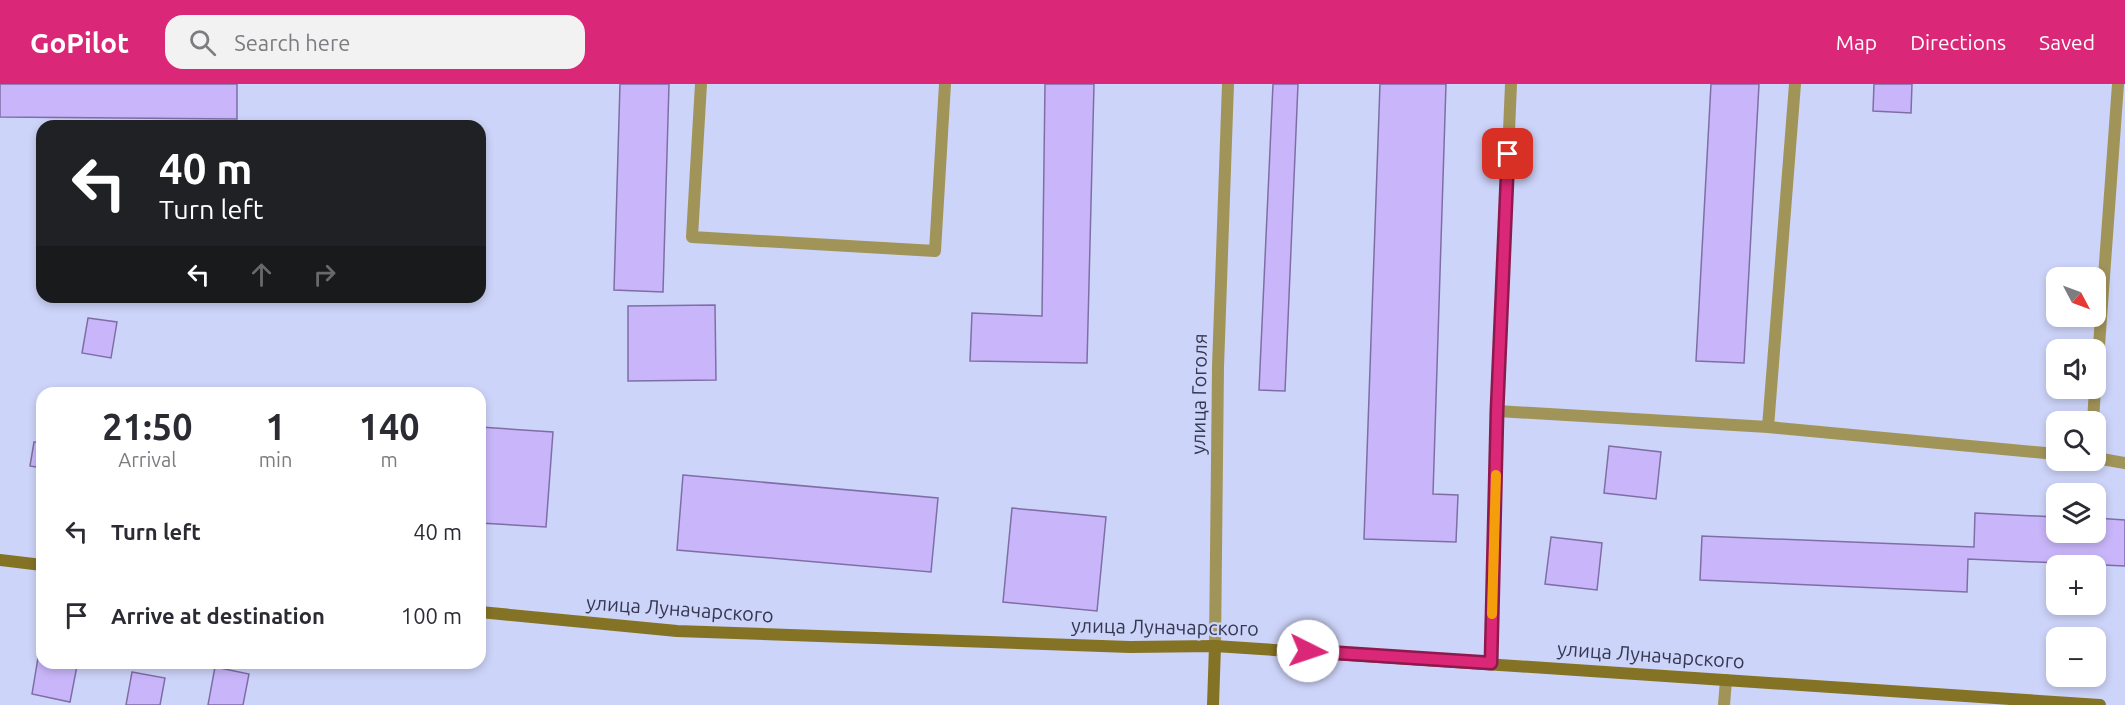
<!DOCTYPE html>
<html lang="en">
<head>
<meta charset="utf-8">
<style>
  :root { --surface:#fff; --page:#f2f2f3; --text:#2b2b33; --muted:#7c7c81; --accent:#db2777 }
  body { margin:0; font-family:Ubuntu,sans-serif; background:var(--page); color:var(--text); height:100vh; display:flex; flex-direction:column; font-size:22px; white-space:nowrap }
  * { box-sizing:border-box; margin:0 }
  p { font-size:20px; color:var(--muted) }
  .icon { flex:none; width:33px; height:33px; fill:none; stroke:currentColor; stroke-width:2; stroke-linecap:round; stroke-linejoin:round }
  .map { position:relative; flex:1; overflow:hidden }
  .sheet { position:absolute; left:36px; top:303px; width:450px; height:282px; display:flex; flex-direction:column; background:var(--surface); border-radius:18px; box-shadow:0 3px 9px #0003 }
  .sheet>* { flex:none }
  .top-card { position:absolute; left:36px; top:36px; width:450px; height:183px; border-radius:18px; box-shadow:0 3px 9px #0003; background:#202124; color:#fff; overflow:hidden }
  .needle { width:39px; rotate:131deg }
  .tools { position:absolute; left:2046px; top:183px; display:grid; gap:12px }
  .tools a { display:grid; place-items:center; width:60px; height:60px; border-radius:12px; background:var(--surface); box-shadow:0 3px 9px #0003; font-size:30px }
  .pin { position:absolute; display:grid; place-items:center; width:51px; height:51px; color:#fff; margin:-26px; border-radius:12px; box-shadow:0 3px 9px #0006 }
  .me { position:absolute; width:66px; margin:-33px; rotate:94deg; stroke-linejoin:round; filter:drop-shadow(0 0 4px #0008) }
  .turn { display:flex; align-items:center; gap:21px; height:126px; padding:0 24px; font-size:27px }
  .turn .icon { width:78px; height:78px; stroke-width:2.5 }
  .turn b { display:block; font-size:42px; line-height:51px }
  .lanes { display:flex; align-items:center; height:57px; padding:0 24px; background:#0003; justify-content:center; gap:30px; direction:ltr }
  .lanes .off { opacity:.35 }
  .eta { display:flex; justify-content:space-evenly; align-items:center; height:102px; text-align:center }
  .eta b { font-size:36px; font-weight:600; line-height:42px }
  ul { padding:0; list-style:none }
  li { display:flex; align-items:center; gap:18px; height:84px; padding:0 24px }
  li div { flex:1 }
  li b { display:block; font-size:22px }
  li em { font-style:normal }
  header { display:flex; align-items:center; gap:36px; box-sizing:border-box; height:84px; padding:0 30px; background:var(--accent); color:#fff }
  header strong { font-size:28px }
  nav { display:flex; gap:33px; margin-inline-start:auto; font-size:21px }
  .search { width:420px; height:54px; background:var(--page); display:flex; align-items:center; gap:15px; box-sizing:border-box; padding:0 21px; border-radius:18px; color:var(--muted); font-size:22px }
  .map>svg:first-child { display:block }
  .building { fill:#c9b6fa; stroke:#7f6ea6; stroke-width:1.5 }
  .lines { fill:none; stroke-linecap:round; stroke-linejoin:round }
  .lane { stroke:#a19458; stroke-width:12 }
  .street { stroke:#a19458; stroke-width:12 }
  .secondary { stroke:#847324; stroke-width:12 }
  .route-casing { stroke:#8e194d; stroke-width:15 }
  .route { stroke:#db2777; stroke-width:10 }
  .slow { stroke:#f59e0b; stroke-width:10 }
  .labels { text-anchor:middle; stroke-width:4.5; stroke-linejoin:round; paint-order:stroke }
  .street-label { font-size:20px; fill:#353851; stroke:#cdd4f9 }
</style>
</head>
<body>
<header>
<strong>GoPilot</strong>
<div class="search"><svg class="icon" aria-label="search" viewBox="0 0 24 24"><circle cx="10" cy="10" r="6"/><path d="M15 15l6 6"/></svg>Search here</div>
<nav><a>Map</a><a>Directions</a><a>Saved</a></nav>
</header>
<div class="map">
<svg width="2125" height="621" viewBox="0 0 2125 621">
  <rect width="100%" height="100%" fill="#cdd4f9"/>
  <!-- building -->
  <g class="building">
    <polygon points="0,0 237,0 237,35 0,33"/>
    <polygon points="620,0 669,0 663,208 614,206"/>
    <polygon points="1045,0 1094,0 1087,279 970,277 972,229 1042,232"/>
    <polygon points="1273,0 1298,0 1285,307 1259,306"/>
    <polygon points="1380,0 1446,0 1433,410 1458,411 1456,458 1364,455"/>
    <polygon points="1711,0 1759,0 1744,279 1696,277"/>
    <polygon points="1874,0 1912,0 1911,29 1873,27"/>
    <polygon points="715,221 716,296 628,297 628,222"/>
    <polygon points="88,234 117,238 111,274 82,269"/>
    <polygon points="480,343 553,348 546,443 480,439"/>
    <polygon points="34,358 42,359 42,384 30,382"/>
    <polygon points="1609,362 1661,368 1656,415 1604,409"/>
    <polygon points="683,391 938,414 931,488 677,466"/>
    <polygon points="1012,424 1106,433 1097,527 1003,518"/>
    <polygon points="1975,429 2056,433 2056,448 2096,448 2096,434 2125,436 2125,482 1968,475 1967,508 1700,496 1702,452 1974,463"/>
    <polygon points="1551,453 1602,459 1597,506 1545,500"/>
    <polygon points="38,574 42,575 42,579 77,582 70,618 32,610"/>
    <polygon points="215,583 249,590 243,621 208,621"/>
    <polygon points="132,588 165,594 160,621 126,621"/>
  </g>
  <g class="lines">
    <!-- lane -->
    <g class="lane">
      <polyline points="701,0 692,153 935,167 945,0"/>
      <polyline points="2096,303 2118,0"/>
      <polyline points="1497,327 1511,0"/>
      <polyline points="2093,338 2095,304"/>
      <polyline points="1768,343 2056,370"/>
      <polyline points="2096,374 2125,379"/>
      <polyline points="1491,579 1497,327 1768,343 1795,0"/>
      <polyline points="1724,621 1726,596"/>
    </g>
    <!-- street -->
    <polyline class="street" points="1215,562 1218,283 1228,0"/>
    <!-- secondary -->
    <g class="secondary">
      <polyline points="0,476 42,481"/>
      <polyline points="480,528 677,547 1130,563 1215,562 2100,621"/>
      <polyline points="1213,621 1215,562"/>
    </g>
  </g>
  <g class="lines">
    <!-- route casing -->
    <g class="route-casing">
      <polyline id="route" points="1308,567 1491,579 1497,327 1508,70"/>
    </g>
    <!-- route -->
    <use href="#route" class="route"/>
    <!-- slow -->
    <polyline class="slow" points="1492,530 1496,391"/>
  </g>
  <g class="labels">
    <!-- street labels -->
    <g class="street-label">
      <text transform="translate(1199 310) rotate(-89)" y="7">улица Гоголя</text>
      <text transform="translate(680 525) rotate(4)" y="7">улица Луначарского</text>
      <text transform="translate(1165 543) rotate(1)" y="7">улица Луначарского</text>
      <text transform="translate(1651 571) rotate(4)" y="7">улица Луначарского</text>
    </g>
  </g>
</svg>
<div class="tools">
<a><svg class="needle" viewBox="-14 -14 28 28"><path d="M0-13l5 13h-10z" fill="#e53935"/><path d="M0 13l5-13h-10z" fill="#7c7c81"/></svg></a>
<a><svg class="icon" aria-label="sound" viewBox="0 0 24 24"><path d="M4 9h4l5-4v14l-5-4H4zM17 9q2 3 0 6"/></svg></a>
<a><svg class="icon" aria-label="search" viewBox="0 0 24 24"><circle cx="10" cy="10" r="6"/><path d="M15 15l6 6"/></svg></a>
<a><svg class="icon" aria-label="layers" viewBox="0 0 24 24"><path d="M12 4l9 5-9 5-9-5zM3 14l9 5 9-5"/></svg></a>
<a>+</a>
<a>−</a>
</div>
<div class="pin" style="left:1508px;top:70px;background:#d93025"><svg class="icon" aria-label="arrive" viewBox="0 0 24 24"><path d="M6 21V4h12l-3 4 3 4H6"/></svg></div>
<svg class="me" style="left:1308px;top:567px" viewBox="-20 -20 40 40"><circle r="19" fill="#fff"/><path d="M0-13L10 11 0 6-10 11z" fill="#db2777"/></svg>
<div class="top-card">
<div class="turn"><svg class="icon" aria-label="left" viewBox="0 0 24 24"><path d="M17 20v-9H6M10 6l-5 5 5 5"/></svg><div><b>40 m</b>Turn left</div></div>
<div class="lanes"><svg class="icon" aria-label="left" viewBox="0 0 24 24"><path d="M17 20v-9H6M10 6l-5 5 5 5"/></svg><svg class="icon off" aria-label="ahead" viewBox="0 0 24 24"><path d="M12 20V5M6 11l6-6 6 6"/></svg><svg class="icon off" aria-label="right" viewBox="0 0 24 24"><path d="M7 20v-9h11M14 6l5 5-5 5"/></svg></div>
</div>
<section class="sheet">
<div class="eta">
<div><b>21:50</b><p>Arrival</p></div>
<div><b>1</b><p>min</p></div>
<div><b>140</b><p>m</p></div>
</div>
<ul>
<li><svg class="icon" aria-label="left" viewBox="0 0 24 24"><path d="M17 20v-9H6M10 6l-5 5 5 5"/></svg><div><b>Turn left</b></div><em>40 m</em></li>
<li><svg class="icon" aria-label="arrive" viewBox="0 0 24 24"><path d="M6 21V4h12l-3 4 3 4H6"/></svg><div><b>Arrive at destination</b></div><em>100 m</em></li>
</ul>
</section>
</div>
</body>
</html>
